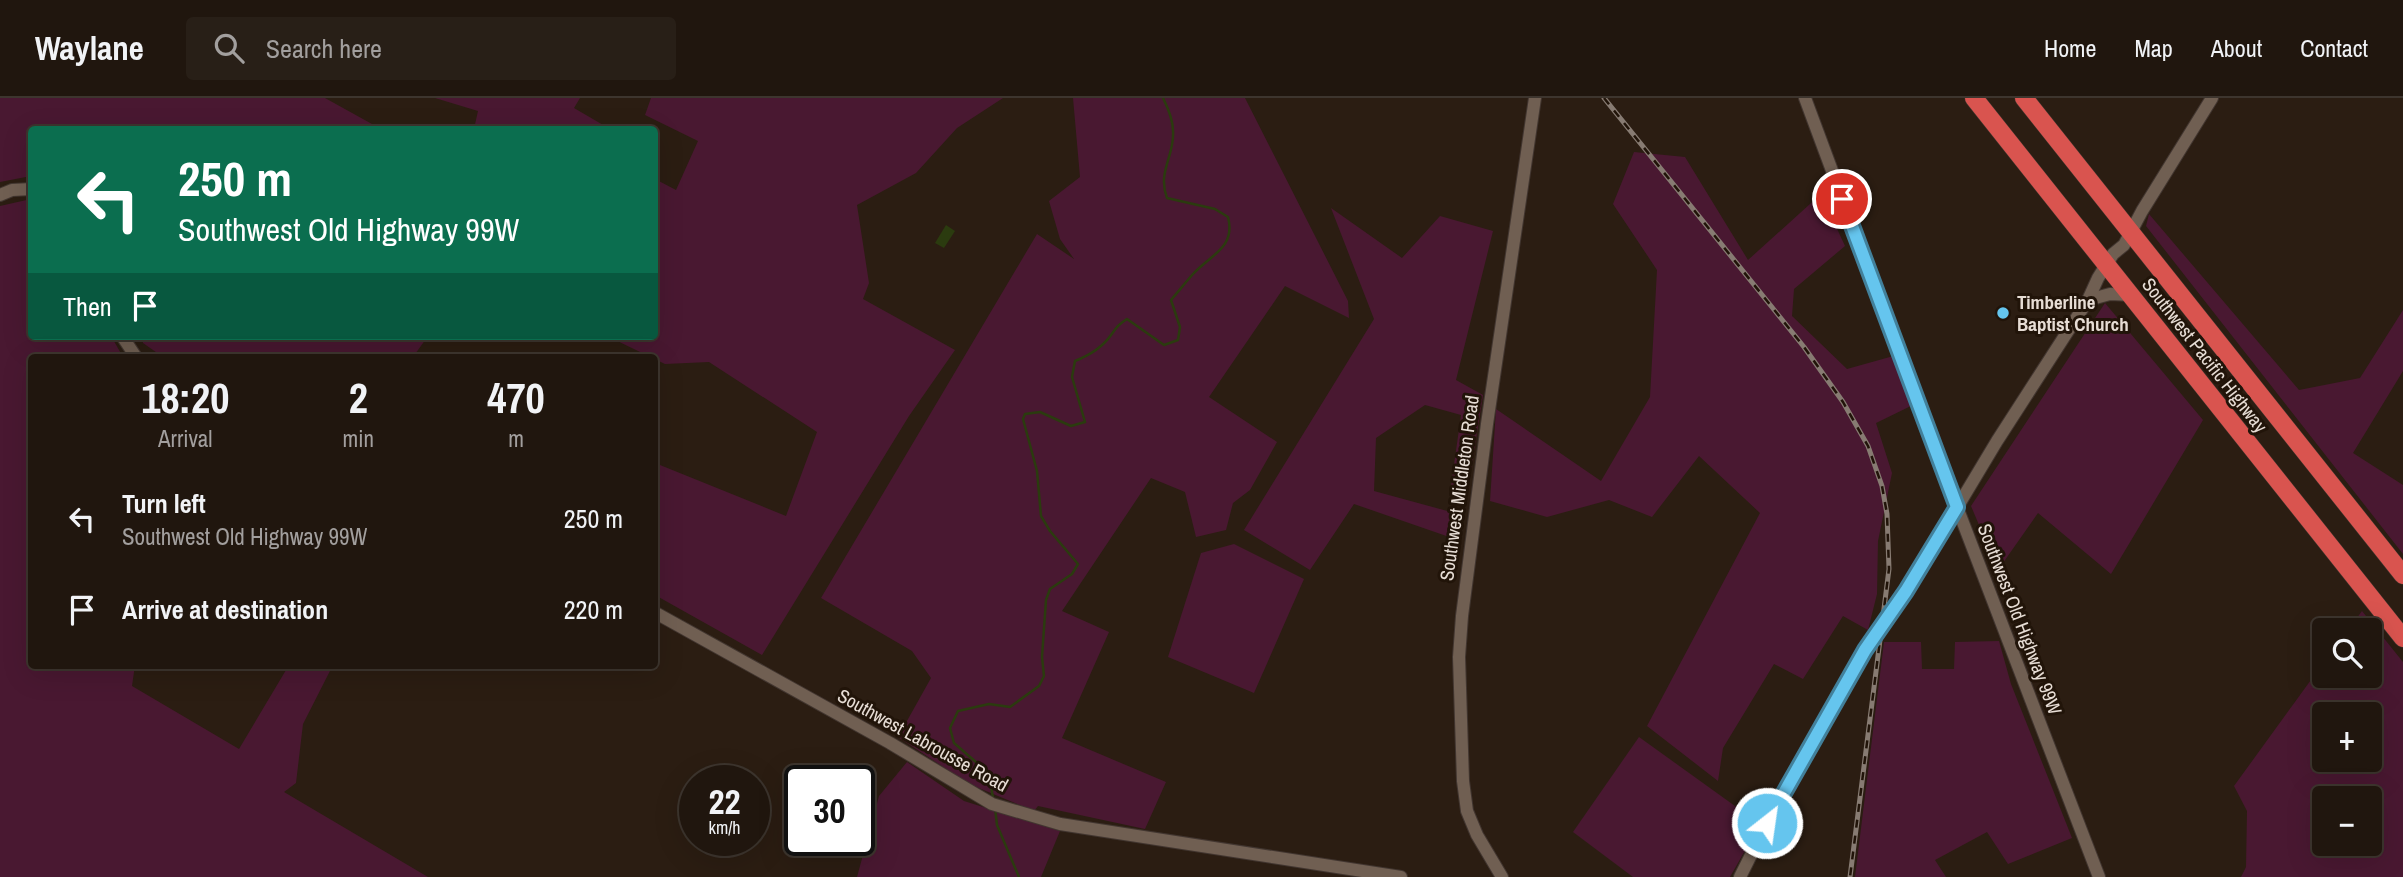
<!DOCTYPE html>
<html lang="en">
<head>
<meta charset="utf-8">
<style>
  :root { --surface:#20160e; --page:#281f17; --text:#f1f3f6; --muted:#a29f9e; --line:#3d352e }
  body { margin:0; font-family:"Archivo Narrow",sans-serif; background:var(--page); color:var(--text); height:100vh; display:flex; flex-direction:column; font-size:26px; white-space:nowrap }
  * { box-sizing:border-box; margin:0 }
  p { font-size:23px; color:var(--muted) }
  .icon { flex:none; width:38px; height:38px; fill:none; stroke:currentColor; stroke-width:2; stroke-linecap:round; stroke-linejoin:round }
  .map { position:relative; flex:1; overflow:hidden }
  .sheet { position:absolute; left:28px; top:256px; width:630px; height:315px; display:flex; flex-direction:column; background:var(--surface); border-radius:7px; box-shadow:0 7px 28px #0002,0 0 0 2px var(--line) }
  .sheet>* { flex:none }
  .guide { position:absolute; left:28px; top:28px; width:630px; height:214px; border-radius:7px; box-shadow:0 7px 28px #0002,0 0 0 2px var(--line); background:#0b6e4f; color:#fff; overflow:hidden }
  .tools { position:absolute; left:2312px; top:520px; display:grid; gap:14px }
  .tools a { display:grid; place-items:center; width:70px; height:70px; border-radius:7px; background:var(--surface); box-shadow:0 7px 28px #0002,0 0 0 2px var(--line); font-size:35px }
  .speed { position:absolute; left:679px; top:667px; display:flex; gap:14px; font-size:35px; font-weight:700; text-align:center }
  .speed>* { display:grid; place-content:center; width:91px; height:91px; border-radius:50%; background:var(--surface); box-shadow:0 7px 28px #0002,0 0 0 2px var(--line); line-height:1 }
  .speed small { font-size:18px; font-weight:400 }
  .speed .limit { border:4px solid #111; border-radius:10px; background:#fff; color:#111 }
  .pin { position:absolute; display:grid; place-items:center; width:60px; height:60px; color:#fff; margin:-30px; border:4px solid #fff; border-radius:50%; box-shadow:0 2px 7px #0007 }
  .me { position:absolute; width:77px; margin:-38px; rotate:30deg; stroke-linejoin:round; filter:drop-shadow(0 0 5px #0008) }
  .turn { display:flex; align-items:center; gap:24px; height:147px; padding:0 35px; font-size:32px }
  .turn .icon { width:91px; height:91px; stroke-width:2.5 }
  .turn b { display:block; font-size:49px; line-height:60px }
  .then { display:flex; align-items:center; height:66px; padding:0 35px; background:#0003; gap:14px; font-size:26px }
  .eta { display:flex; justify-content:space-evenly; align-items:center; height:119px; text-align:center }
  .eta b { font-size:42px; font-weight:800; line-height:49px }
  ul { padding:0; list-style:none }
  li { display:flex; align-items:center; gap:21px; height:91px; padding:0 35px }
  li div { flex:1 }
  li b { display:block; font-size:26px }
  li em { font-style:normal }
  header { display:flex; align-items:center; gap:42px; box-sizing:border-box; height:98px; padding:0 35px; background:var(--surface); border-bottom:2px solid var(--line) }
  header strong { font-size:33px }
  nav { display:flex; gap:38px; margin-inline-start:auto; font-size:24px }
  .search { width:490px; height:63px; background:var(--page); display:flex; align-items:center; gap:18px; box-sizing:border-box; padding:0 24px; border-radius:7px; color:var(--muted); font-size:26px }
  .map>svg:first-child { display:block }
  .green { fill:#491831; fill-rule:evenodd }
  .water { fill:#2b3b0f }
  .lines { fill:none; stroke-linecap:round; stroke-linejoin:round }
  .stream { stroke:#2b3b0f; stroke-width:2.5 }
  .minor-casing { stroke:#423630; stroke-width:14 }
  .highway-casing { stroke:#423630; stroke-width:19 }
  .minor { stroke:#705f52; stroke-width:12 }
  .highway { stroke:#d9544f; stroke-width:18 }
  .rail-casing { stroke:#877b72; stroke-width:5 }
  .rail { stroke:#211409; stroke-width:2.5; stroke-dasharray:8; stroke-linecap:butt }
  .route-casing { stroke:#42809b; stroke-width:18 }
  .route { stroke:#65c5ee; stroke-width:12 }
  .poi-dot { fill:#65c5ee; stroke:#211409; stroke-width:2.5 }
  .labels { text-anchor:middle; stroke-width:6; stroke-linejoin:round; paint-order:stroke }
  .poi-label { font-size:19px; font-weight:bold; fill:#e7ddd5; stroke:#211409; text-anchor:start }
  .street-label { font-size:19px; fill:#e7ddd5; stroke:#211409 }
</style>
</head>
<body>
<header>
<strong>Waylane</strong>
<div class="search"><svg class="icon" aria-label="search" viewBox="0 0 24 24"><circle cx="10" cy="10" r="6"/><path d="M15 15l6 6"/></svg>Search here</div>
<nav><a>Home</a><a>Map</a><a>About</a><a>Contact</a></nav>
</header>
<div class="map">
<svg width="2403" height="779" viewBox="0 0 2403 779">
  <rect width="100%" height="100%" fill="#2b1d12"/>
  <!-- green -->
  <g class="green">
    <polygon points="0,0 325,0 381,31 32,32 31,78 0,84"/>
    <polygon points="435,0 580,0 574,10 610,31 474,31 478,13"/>
    <polygon points="651,0 1003,0 957,30 916,75 857,107 869,185 863,201 955,252 909,318 762,557 655,497 655,365 786,418 817,334 709,264 665,266 607,238 654,238 655,81 676,92 698,43 645,17"/>
    <polygon points="1073,0 1245,0 1348,203 1349,220 1285,188 1209,299 1277,344 1250,392 1233,405 1226,432 1196,439 1185,394 1151,380 1062,513 1109,534 1062,640 1166,684 1145,731 1038,708 1034,713 969,686 898,639 931,580 912,553 821,500 1037,136 1074,161 1060,141 1049,103 1080,79"/>
    <polygon points="1634,54 1685,59 1748,162 1821,96 1845,148 1794,191 1792,218 1847,271 1897,257 1915,306 1876,325 1892,375 1878,443 1877,496 1868,532 1843,518 1803,581 1774,566 1723,650 1718,683 1647,628 1760,415 1699,358 1652,419 1609,402 1547,419 1490,403 1496,311 1601,383 1650,299 1657,172 1613,106"/>
    <polygon points="31,101 32,238 111,238 123,259 32,259 32,567 135,567 132,588 239,651 289,567 333,567 303,626 296,685 284,694 428,779 0,779 0,108"/>
    <polygon points="1331,110 1402,160 1440,118 1493,133 1456,282 1483,297 1468,391 1451,388 1461,317 1425,307 1376,340 1374,393 1462,417 1458,442 1354,406 1310,472 1244,432 1374,221"/>
    <polygon points="2149,116 2299,292 2360,280 2403,212 2403,273 2353,355 2403,387 2403,456 2146,128"/>
    <polygon points="2105,205 2203,322 2111,476 2038,415 1998,472 1971,408"/>
    <polygon points="142,238 428,238 413,259 163,259 143,245"/>
    <polygon points="1234,446 1304,481 1254,595 1168,559 1201,455"/>
    <path d="M2362,513L2403,564V779H2241L2246,769L2247,713L2234,688L2324,564V578H2370V532H2348ZM2324,616H2370V662H2324ZM2324,700H2370V746H2324Z"/>
    <polygon points="1999,543 2011,586 2072,740 2008,766 1987,734 1935,762 1946,779 1855,779 1884,544 1921,544 1922,571 1954,571 1955,544"/>
    <polygon points="1639,639 1760,726 1730,779 1633,779 1573,734"/>
    <polygon points="907,664 964,703 1060,733 1041,779 857,779 879,698"/>
  </g>
  <!-- water -->
  <polygon class="water" points="946,127 955,133 944,150 935,145"/>
  <g class="lines">
    <!-- stream -->
    <g class="stream">
      <path d="M993,700L990,682L977,665L954,645L950,630L958,613L989,606L1010,609L1039,588L1044,578L1042,559L1046,502L1050,491L1072,476L1078,466L1050,433L1041,418L1037,373L1023,321L1025,316L1040,314L1071,328L1085,324L1072,279L1075,263C1090,257 1102,250 1111,237C1117,229 1119,226 1127,221L1164,247L1178,242L1180,229L1171,202C1178,194 1185,185 1193,176C1210,157 1236,150 1228,119L1215,111L1167,100C1157,74 1175,57 1173,33C1173,21 1168,10 1163,0"/>
      <polyline points="995,710 997,727 1019,779"/>
    </g>
    <!-- minor casing -->
    <g class="minor-casing">
      <g id="minor">
        <polyline points="1805,0 1957,409 2099,779"/>
        <polyline points="0,97 12,92 32,91"/>
        <polyline points="2088,202 2110,196 2131,197"/>
        <polyline points="122,238 136,259"/>
        <polyline points="654,514 890,645 992,706 1060,726 1401,779"/>
        <polyline points="1502,779 1477,737 1467,713 1463,683 1459,559 1462,518 1487,326 1535,0"/>
        <polyline points="1740,779 1767,725 1865,553 1907,493 1997,343 2088,202 2098,180 2113,156 2124,147 2142,113 2212,0"/>
      </g>
    </g>
    <!-- highway casing -->
    <g class="highway-casing">
      <g id="highway">
        <polyline points="1974,0 2403,540"/>
        <polyline points="2024,0 2403,477"/>
      </g>
    </g>
    <!-- minor -->
    <use href="#minor" class="minor"/>
    <!-- highway -->
    <use href="#highway" class="highway"/>
    <!-- rail casing -->
    <g class="rail-casing">
      <polyline id="rail" points="1604,0 1804,249 1843,304 1868,348 1882,388 1887,416 1889,471 1850,779"/>
    </g>
    <!-- rail -->
    <use href="#rail" class="rail"/>
  </g>
  <g class="lines">
    <!-- route casing -->
    <g class="route-casing">
      <polyline id="route" points="1767,725 1865,552 1906,493 1957,409 1842,101"/>
    </g>
    <!-- route -->
    <use href="#route" class="route"/>
  </g>
  <!-- markers -->
  <circle class="poi-dot" cx="2003" cy="215" r="7"/>
  <g class="labels">
    <!-- poi labels -->
    <g class="poi-label">
      <text x="2017" y="211">Timberline<tspan x="2017" dy="22">Baptist Church</tspan></text>
    </g>
    <!-- street labels -->
    <g class="street-label">
      <text transform="translate(2205 257) rotate(52)" y="7">Southwest Pacific Highway</text>
      <text transform="translate(1459 390) rotate(-82)" y="7">Southwest Middleton Road</text>
      <text transform="translate(2020 521) rotate(69)" y="7">Southwest Old Highway 99W</text>
      <text transform="translate(923 642) rotate(29)" y="7">Southwest Labrousse Road</text>
    </g>
  </g>
</svg>
<div class="tools">
<a><svg class="icon" aria-label="search" viewBox="0 0 24 24"><circle cx="10" cy="10" r="6"/><path d="M15 15l6 6"/></svg></a>
<a>+</a>
<a>−</a>
</div>
<div class="speed"><div>22<small>km/h</small></div><div class="limit">30</div></div>
<div class="pin" style="left:1842px;top:101px;background:#d93025"><svg class="icon" aria-label="arrive" viewBox="0 0 24 24"><path d="M6 21V4h12l-3 4 3 4H6"/></svg></div>
<svg class="me" style="left:1767px;top:725px" viewBox="-20 -20 40 40"><circle r="17" fill="#65c5ee" stroke="#fff" stroke-width="3"/><path d="M0-11L8 9 0 5-8 9z" fill="#fff"/></svg>
<div class="guide">
<div class="turn"><svg class="icon" aria-label="left" viewBox="0 0 24 24"><path d="M17 20v-9H6M10 6l-5 5 5 5"/></svg><div><b>250 m</b>Southwest Old Highway 99W</div></div>
<div class="then">Then<svg class="icon" aria-label="arrive" viewBox="0 0 24 24"><path d="M6 21V4h12l-3 4 3 4H6"/></svg></div>
</div>
<section class="sheet">
<div class="eta">
<div><b>18:20</b><p>Arrival</p></div>
<div><b>2</b><p>min</p></div>
<div><b>470</b><p>m</p></div>
</div>
<ul>
<li><svg class="icon" aria-label="left" viewBox="0 0 24 24"><path d="M17 20v-9H6M10 6l-5 5 5 5"/></svg><div><b>Turn left</b><p>Southwest Old Highway 99W</p></div><em>250 m</em></li>
<li><svg class="icon" aria-label="arrive" viewBox="0 0 24 24"><path d="M6 21V4h12l-3 4 3 4H6"/></svg><div><b>Arrive at destination</b></div><em>220 m</em></li>
</ul>
</section>
</div>
</body>
</html>
